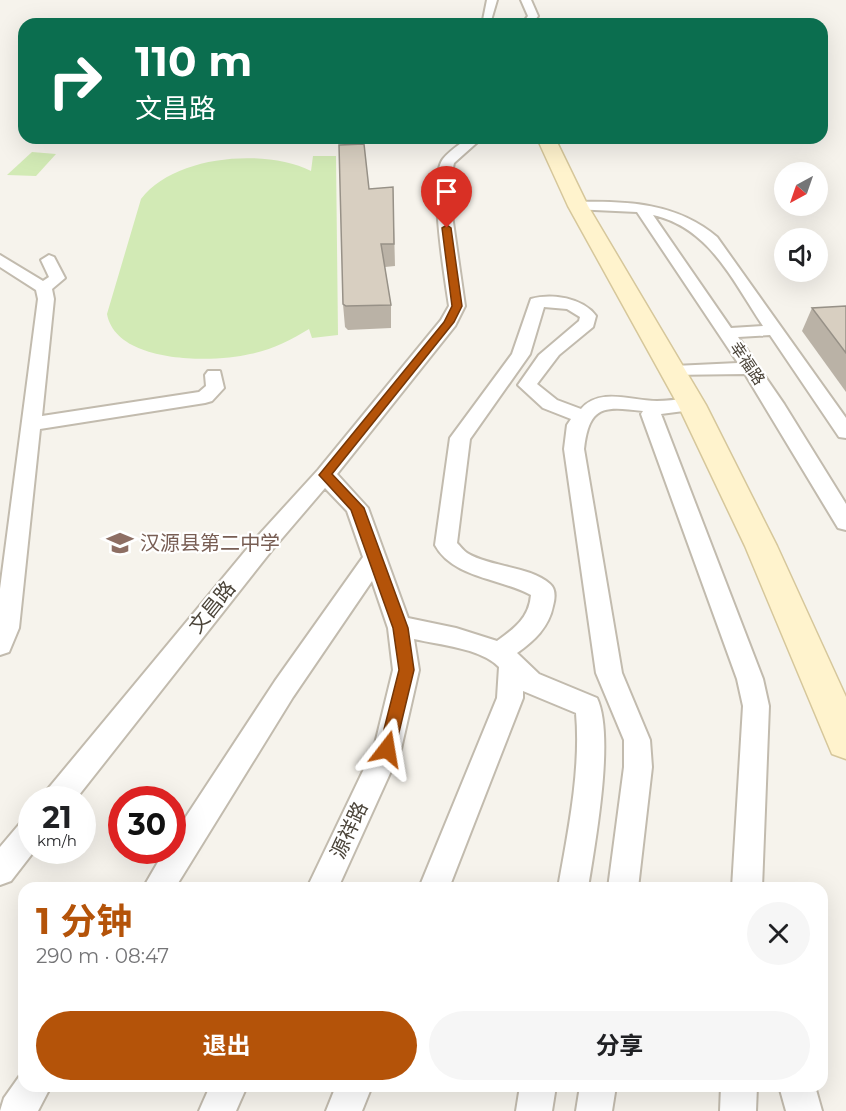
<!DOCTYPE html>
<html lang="zh">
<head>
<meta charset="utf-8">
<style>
  :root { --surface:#fff; --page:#f6f6f6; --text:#202124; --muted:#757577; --accent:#b45309 }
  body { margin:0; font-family:Montserrat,"Noto Sans SC",sans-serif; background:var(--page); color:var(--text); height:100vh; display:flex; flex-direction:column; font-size:22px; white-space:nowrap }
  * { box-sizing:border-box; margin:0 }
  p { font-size:20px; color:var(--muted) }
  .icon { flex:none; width:33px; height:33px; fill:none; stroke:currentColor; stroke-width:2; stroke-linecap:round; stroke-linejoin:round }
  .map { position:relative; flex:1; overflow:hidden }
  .sheet { position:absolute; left:18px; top:882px; width:810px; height:210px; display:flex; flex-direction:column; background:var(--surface); border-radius:18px; box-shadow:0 6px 24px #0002 }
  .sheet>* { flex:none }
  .top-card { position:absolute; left:18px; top:18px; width:810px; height:126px; border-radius:18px; box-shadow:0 6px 24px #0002; background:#0b6e4f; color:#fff; overflow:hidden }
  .needle { width:39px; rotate:220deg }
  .tools { position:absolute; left:774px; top:162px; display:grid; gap:12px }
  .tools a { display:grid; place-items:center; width:54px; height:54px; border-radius:50%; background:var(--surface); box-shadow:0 6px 24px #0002; font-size:30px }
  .speed { position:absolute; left:18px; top:786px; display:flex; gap:12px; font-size:30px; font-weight:700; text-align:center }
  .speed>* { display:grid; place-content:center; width:78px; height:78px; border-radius:50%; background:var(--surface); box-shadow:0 6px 24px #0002; line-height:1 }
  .speed small { font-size:15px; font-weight:400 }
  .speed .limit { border:9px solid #d22; background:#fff; color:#111 }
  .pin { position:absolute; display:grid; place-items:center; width:51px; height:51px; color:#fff; margin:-62px -26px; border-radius:50% 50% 50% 0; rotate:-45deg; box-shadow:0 0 6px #0007 }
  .pin .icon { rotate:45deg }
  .me { position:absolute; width:66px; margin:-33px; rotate:14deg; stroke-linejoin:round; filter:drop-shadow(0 0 4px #0008) }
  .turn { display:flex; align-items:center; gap:21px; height:126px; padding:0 18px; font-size:27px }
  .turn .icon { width:78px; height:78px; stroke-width:2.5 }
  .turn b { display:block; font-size:42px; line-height:51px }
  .round { display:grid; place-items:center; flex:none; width:63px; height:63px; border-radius:32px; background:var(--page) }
  .headline { display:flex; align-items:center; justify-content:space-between; height:102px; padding:0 18px }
  h1 { font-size:36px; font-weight:700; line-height:45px; color:var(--accent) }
  .primary-button { display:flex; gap:12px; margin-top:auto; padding:12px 18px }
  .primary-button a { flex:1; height:69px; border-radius:36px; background:var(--accent); color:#fff; font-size:24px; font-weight:700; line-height:69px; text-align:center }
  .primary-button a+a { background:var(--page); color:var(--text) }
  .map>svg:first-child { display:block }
  .green { fill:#d2eab5 }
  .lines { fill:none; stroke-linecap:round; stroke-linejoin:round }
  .minor-casing { stroke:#c2bbae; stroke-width:4 }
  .secondary-casing { stroke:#d6c79b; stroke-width:3 }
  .minor { fill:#fff; fill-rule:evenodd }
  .secondary { fill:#fff3cd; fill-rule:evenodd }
  .wall { fill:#bab2a6 }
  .building { fill:#d8cfc1; stroke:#979187; stroke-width:1.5 }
  .route { fill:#b45309; stroke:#753606; stroke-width:1.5 }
  .labels { text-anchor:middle; stroke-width:4.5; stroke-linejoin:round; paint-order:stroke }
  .far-street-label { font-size:16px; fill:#4b4439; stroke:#fff }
  .education-label { font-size:20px; fill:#785e54; stroke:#fff; text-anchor:start }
  .street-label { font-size:20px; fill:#4b4439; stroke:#fff }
</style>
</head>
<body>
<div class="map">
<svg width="846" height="1111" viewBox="0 0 846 1111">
  <rect width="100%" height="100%" fill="#f6f3ec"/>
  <!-- green -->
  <g class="green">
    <polygon points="32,152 56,154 36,176 7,175"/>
    <path d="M313,156H336L338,335L312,338L309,329C291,340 272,350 250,354C213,363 116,364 107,314L141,199C174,155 265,148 311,171Z"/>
  </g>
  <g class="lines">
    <!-- minor casing -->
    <g class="minor-casing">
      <g id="minor">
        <polygon points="487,0 497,0 490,24 480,24 483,20"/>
        <polygon points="521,0 531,0 538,16 532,24 522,24 528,16"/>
        <path d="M468,138H482L454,163L452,172L451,208L465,306L455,326L337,474L368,508L408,618L456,628L497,641C515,628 529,618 531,595C500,578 453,578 435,545L450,438L512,354L531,299C552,293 583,298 596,316L593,327L559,355L537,384L557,400L581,409C600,387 632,401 657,401C671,401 685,397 699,401L701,405L699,409L661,414L763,679L769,706L762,888H732L743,706L737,679L641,414L643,411C604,406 589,405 584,449L622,673L650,740L652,767L638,888H608L624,767V740L596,673L564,449L567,425L571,419L543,408L518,385L539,355L579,321L580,317L567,309L544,307L530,354L470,439L457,543C460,546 464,551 467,553C489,567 530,566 550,584C556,589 555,599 553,606C549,627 534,641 517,653L539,674L597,698C615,736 595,844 588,888H558C568,831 581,770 576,713L523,691V698L449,888H419L497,698L499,667C480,648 440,645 414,639L419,670L401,749L338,888H307L374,748L393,670L388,628L372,581L293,697L175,888H143L165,850H172V838L275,681L363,557L347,511L325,488L272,550L75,800H43L47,790L256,538L318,470L441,320L449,306C445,279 428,178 443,159C449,151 460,144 468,138Z"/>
        <path d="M578,202C628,201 677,203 717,237L846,418V438L839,437L770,335L738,337L784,404L846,504V530L838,528L745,374L668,375L665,371L668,367L674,366L738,363L637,212L573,209L571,206ZM653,215C710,228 732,280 763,326L731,328Z"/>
        <polygon points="0,255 43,281 49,277 41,260 49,255 54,257 65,278 52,289 54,299 42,416 199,392 206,386 205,375 208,371 220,371 224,388 212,401 205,403 40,429 19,628 9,652 0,655 0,589 38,299 36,290 0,267"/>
        <polygon points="32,817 32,850 35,850 11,881 0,885 0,847 22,821"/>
        <polygon points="24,1072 24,1086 51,1086 38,1111 0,1111 4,1098 21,1074"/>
        <polygon points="210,1086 247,1086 236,1111 199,1111"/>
        <polygon points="336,1086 372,1086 362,1111 326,1111"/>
        <polygon points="520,1086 556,1086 552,1111 516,1111"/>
        <polygon points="580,1086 616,1086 612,1111 576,1111"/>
        <polygon points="721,1086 757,1086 756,1111 720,1111"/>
        <polygon points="779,1086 815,1086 822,1111 786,1111"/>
      </g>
    </g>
    <!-- secondary casing -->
    <g class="secondary-casing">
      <polygon id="secondary" points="537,138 555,138 588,206 706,405 777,546 846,697 846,759 832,754 745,546 678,405 568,206"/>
    </g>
    <!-- minor -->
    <use href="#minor" class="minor"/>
    <!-- secondary -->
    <use href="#secondary" class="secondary"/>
  </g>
  <!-- wall -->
  <g class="wall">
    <polygon points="393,187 395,266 385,267 391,305 391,328 348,330 345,327 343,304 369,189"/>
    <polygon points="846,306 846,392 802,331 812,308"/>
  </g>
  <!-- building -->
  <g class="building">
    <polygon points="364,144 369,189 393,187 394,244 381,244 391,305 346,306 343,304 339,145"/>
    <polygon points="846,306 846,353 812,308"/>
  </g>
  <!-- route -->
  <polygon class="route" points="447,225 451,228 462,306 454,322 332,474 364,508 408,628 414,670 395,749 393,754 387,756 381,754 379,749 399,670 393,628 351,510 319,475 444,322 452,306 442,228"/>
  <!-- icons -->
  <defs>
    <g id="school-bare" transform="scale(2.07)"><path d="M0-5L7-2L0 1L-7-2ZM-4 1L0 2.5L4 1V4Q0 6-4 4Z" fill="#8d6e63" stroke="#fff" stroke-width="2.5" paint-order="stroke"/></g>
  </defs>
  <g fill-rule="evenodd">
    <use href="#school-bare" x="120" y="543"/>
  </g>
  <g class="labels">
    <!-- far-street labels -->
    <g class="far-street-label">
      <text transform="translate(748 363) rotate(56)" y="6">幸福路</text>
    </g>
    <!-- education labels -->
    <g class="education-label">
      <text x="140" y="550">汉源县第二中学</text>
    </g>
    <!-- street labels -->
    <g class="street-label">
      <text transform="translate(212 607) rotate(-51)" y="7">文昌路</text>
      <text transform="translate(349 830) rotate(-65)" y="7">源祥路</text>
    </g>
  </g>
</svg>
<div class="tools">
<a><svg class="needle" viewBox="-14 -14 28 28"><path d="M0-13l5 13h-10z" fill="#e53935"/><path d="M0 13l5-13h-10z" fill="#757577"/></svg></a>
<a><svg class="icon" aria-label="sound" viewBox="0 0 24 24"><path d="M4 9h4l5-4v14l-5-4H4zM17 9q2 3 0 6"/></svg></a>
</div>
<div class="speed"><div>21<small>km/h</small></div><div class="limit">30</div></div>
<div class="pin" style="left:447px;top:228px;background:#d93025"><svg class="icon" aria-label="arrive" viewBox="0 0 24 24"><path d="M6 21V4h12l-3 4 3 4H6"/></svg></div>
<svg class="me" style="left:387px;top:749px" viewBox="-20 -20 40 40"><path d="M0-17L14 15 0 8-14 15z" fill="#b45309" stroke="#fff" stroke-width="4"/></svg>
<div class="top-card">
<div class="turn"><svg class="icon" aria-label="right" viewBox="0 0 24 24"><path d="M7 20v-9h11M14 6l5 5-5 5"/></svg><div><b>110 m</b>文昌路</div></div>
</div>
<section class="sheet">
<div class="headline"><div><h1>1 分钟</h1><p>290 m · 08:47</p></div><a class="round"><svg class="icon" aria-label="close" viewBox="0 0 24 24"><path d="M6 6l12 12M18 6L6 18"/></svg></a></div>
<div class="primary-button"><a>退出</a><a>分享</a></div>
</section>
</div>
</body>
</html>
